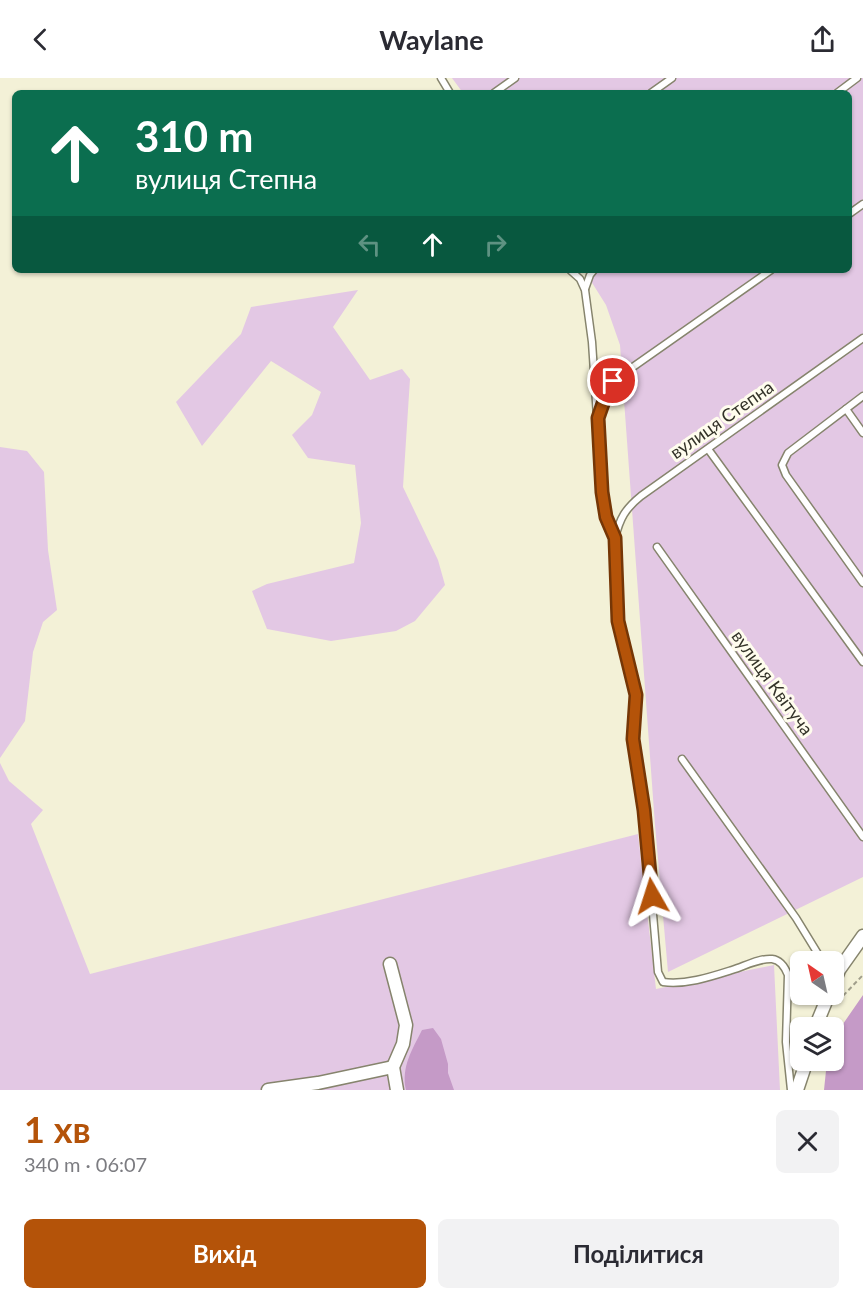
<!DOCTYPE html>
<html lang="uk">
<head>
<meta charset="utf-8">
<style>
  :root { --surface:#fff; --page:#f2f2f3; --text:#2b2b33; --muted:#7c7c81; --accent:#b45309 }
  body { margin:0; font-family:Lato,sans-serif; background:var(--page); color:var(--text); height:100vh; display:flex; flex-direction:column; font-size:22px; white-space:nowrap }
  * { box-sizing:border-box; margin:0 }
  p { font-size:20px; color:var(--muted) }
  .icon { flex:none; width:33px; height:33px; fill:none; stroke:currentColor; stroke-width:2; stroke-linecap:round; stroke-linejoin:round }
  .map { position:relative; height:1012px; overflow:hidden }
  .panel { display:flex; flex-direction:column; background:var(--surface); flex:1 }
  .panel>* { flex:none }
  .hud { position:absolute; left:12px; top:12px; width:840px; height:183px; border-radius:9px; box-shadow:0 2px 4px #0004; background:#0b6e4f; color:#fff; overflow:hidden }
  .needle { width:39px; rotate:326deg }
  .fabs { position:absolute; left:790px; top:873px; display:grid; gap:12px }
  .fabs a { display:grid; place-items:center; width:54px; height:54px; border-radius:9px; background:var(--surface); box-shadow:0 2px 4px #0004; font-size:30px }
  .pin { position:absolute; display:grid; place-items:center; width:51px; height:51px; color:#fff; margin:-26px; border:3px solid #fff; border-radius:50%; box-shadow:0 2px 6px #0007 }
  .me { position:absolute; width:66px; margin:-33px; rotate:354deg; stroke-linejoin:round; filter:drop-shadow(0 0 4px #0008) }
  .turn { display:flex; align-items:center; gap:21px; height:126px; padding:0 24px; font-size:27px }
  .turn .icon { width:78px; height:78px; stroke-width:2.5 }
  .turn b { display:block; font-size:42px; line-height:51px }
  .lanes { display:flex; align-items:center; height:57px; padding:0 24px; background:#0003; justify-content:center; gap:30px; direction:ltr }
  .lanes .off { opacity:.35 }
  .round { display:grid; place-items:center; flex:none; width:63px; height:63px; border-radius:9px; background:var(--page) }
  .summary { display:flex; align-items:center; justify-content:space-between; height:102px; padding:0 24px }
  h1 { font-size:36px; font-weight:700; line-height:45px; color:var(--accent) }
  .button { display:flex; gap:12px; margin-top:auto; padding:12px 24px }
  .button a { flex:1; height:69px; border-radius:9px; background:var(--accent); color:#fff; font-size:24px; font-weight:700; line-height:69px; text-align:center }
  .button a+a { background:var(--page); color:var(--text) }
  header { display:flex; justify-content:space-between; align-items:center; height:78px; padding:0 24px; background:var(--surface); font-size:27px; font-weight:700 }
  .map>svg:first-child { display:block }
  .green { fill:#e3c8e4 }
  .water { fill:#c59ac7 }
  .lines { fill:none; stroke-linecap:round; stroke-linejoin:round }
  .service-casing { stroke:#86846d; stroke-width:9 }
  .minor-casing { stroke:#86846d; stroke-width:15 }
  .path { stroke:#a09e8b; stroke-width:2; stroke-dasharray:4.5 3; stroke-linecap:butt }
  .service { stroke:#fff; stroke-width:6 }
  .minor { stroke:#fff; stroke-width:12 }
  .route-casing { stroke:#753606; stroke-width:15 }
  .route { stroke:#b45309; stroke-width:10 }
  .labels { text-anchor:middle; stroke-width:6; stroke-linejoin:round; paint-order:stroke }
  .street-label { font-size:18px; fill:#343329; stroke:#fffdee }
</style>
</head>
<body>
<header><svg class="icon" aria-label="back" viewBox="0 0 24 24"><path d="M15 5l-7 7 7 7"/></svg>Waylane<svg class="icon" aria-label="share" viewBox="0 0 24 24"><path d="M12 15V3M7 8l5-5 5 5M5 13v7h14v-7"/></svg></header>
<div class="map">
<svg width="863" height="1012" viewBox="0 0 863 1012">
  <rect width="100%" height="100%" fill="#f3f1d7"/>
  <!-- green -->
  <g class="green">
    <polygon points="452,0 863,0 863,799 668,894 655,747 620,267 606,227 584,192 849,192 849,15 463,15"/>
    <polygon points="358,212 333,249 370,302 402,291 410,301 403,409 438,482 445,507 415,543 396,553 331,563 267,551 252,513 267,506 354,485 361,445 355,387 308,380 292,357 312,337 321,314 271,283 202,368 176,324 241,256 251,229"/>
    <polygon points="0,369 27,373 44,394 48,472 57,532 43,544 33,574 25,643 0,680"/>
    <polygon points="0,685 9,703 43,732 31,746 90,896 638,756 656,911 774,887 780,1012 0,1012"/>
  </g>
  <!-- water -->
  <g class="water">
    <polygon points="863,917 863,1012 824,1012 827,983 834,982 834,959"/>
    <path d="M433,950L441,961L448,986V995L454,1012H406C401,989 412,972 422,952Z"/>
  </g>
  <g class="lines">
    <!-- service casing -->
    <g class="service-casing">
      <g id="service">
        <polyline points="441,0 450,15"/>
        <polyline points="494,15 515,0"/>
        <polyline points="651,15 672,0"/>
        <polyline points="837,15 857,0"/>
        <polyline points="849,136 863,126"/>
        <path d="M570,192L580,201L585,212L592,264L602,414L606,439L615,460L618,543L636,617L637,634L633,661L644,732L658,894L663,904C686,907 710,899 732,892C745,888 759,880 772,881C781,882 785,889 788,897L786,964L791,1012"/>
        <polyline points="585,211 590,197 594,192"/>
        <polyline points="863,318 788,375 782,387 786,397 863,505"/>
        <polyline points="846,331 863,355"/>
        <polyline points="599,336 607,314 613,303 771,192"/>
        <polyline points="708,371 863,584"/>
        <path d="M615,460C620,440 625,431 641,418L863,260"/>
        <polyline points="657,469 863,759"/>
        <polyline points="682,681 796,840 823,884"/>
      </g>
    </g>
    <!-- minor casing -->
    <g class="minor-casing">
      <g id="minor">
        <polyline points="390,886 406,947 403,966 393,989 397,1012"/>
        <polyline points="834,905 839,892 863,858"/>
        <polyline points="815,950 829,916"/>
        <polyline points="268,1012 318,1005 393,989"/>
        <polyline points="797,1012 807,982"/>
      </g>
    </g>
    <!-- path -->
    <polyline class="path" points="838,923 863,897"/>
    <!-- service -->
    <use href="#service" class="service"/>
    <!-- minor -->
    <use href="#minor" class="minor"/>
  </g>
  <g class="lines">
    <!-- route casing -->
    <g class="route-casing">
      <polyline id="route" points="613,303 607,314 598,340 602,414 606,439 615,460 618,543 636,617 633,661 644,732 652,818"/>
    </g>
    <!-- route -->
    <use href="#route" class="route"/>
  </g>
  <g class="labels">
    <!-- street labels -->
    <g class="street-label">
      <text transform="translate(722 342) rotate(-35)" y="6">вулиця Степна</text>
      <text transform="translate(772 605) rotate(54)" y="6">вулиця Квітуча</text>
    </g>
  </g>
</svg>
<div class="fabs">
<a><svg class="needle" viewBox="-14 -14 28 28"><path d="M0-13l5 13h-10z" fill="#e53935"/><path d="M0 13l5-13h-10z" fill="#7c7c81"/></svg></a>
<a><svg class="icon" aria-label="layers" viewBox="0 0 24 24"><path d="M12 4l9 5-9 5-9-5zM3 14l9 5 9-5"/></svg></a>
</div>
<div class="pin" style="left:613px;top:303px;background:#d93025"><svg class="icon" aria-label="arrive" viewBox="0 0 24 24"><path d="M6 21V4h12l-3 4 3 4H6"/></svg></div>
<svg class="me" style="left:652px;top:818px" viewBox="-20 -20 40 40"><path d="M0-17L14 15 0 8-14 15z" fill="#b45309" stroke="#fff" stroke-width="4"/></svg>
<div class="hud">
<div class="turn"><svg class="icon" aria-label="ahead" viewBox="0 0 24 24"><path d="M12 20V5M6 11l6-6 6 6"/></svg><div><b>310 m</b>вулиця Степна</div></div>
<div class="lanes"><svg class="icon off" aria-label="left" viewBox="0 0 24 24"><path d="M17 20v-9H6M10 6l-5 5 5 5"/></svg><svg class="icon" aria-label="ahead" viewBox="0 0 24 24"><path d="M12 20V5M6 11l6-6 6 6"/></svg><svg class="icon off" aria-label="right" viewBox="0 0 24 24"><path d="M7 20v-9h11M14 6l5 5-5 5"/></svg></div>
</div>
</div>
<section class="panel">
<div class="summary"><div><h1>1 хв</h1><p>340 m · 06:07</p></div><a class="round"><svg class="icon" aria-label="close" viewBox="0 0 24 24"><path d="M6 6l12 12M18 6L6 18"/></svg></a></div>
<div class="button"><a>Вихід</a><a>Поділитися</a></div>
</section>
</body>
</html>
